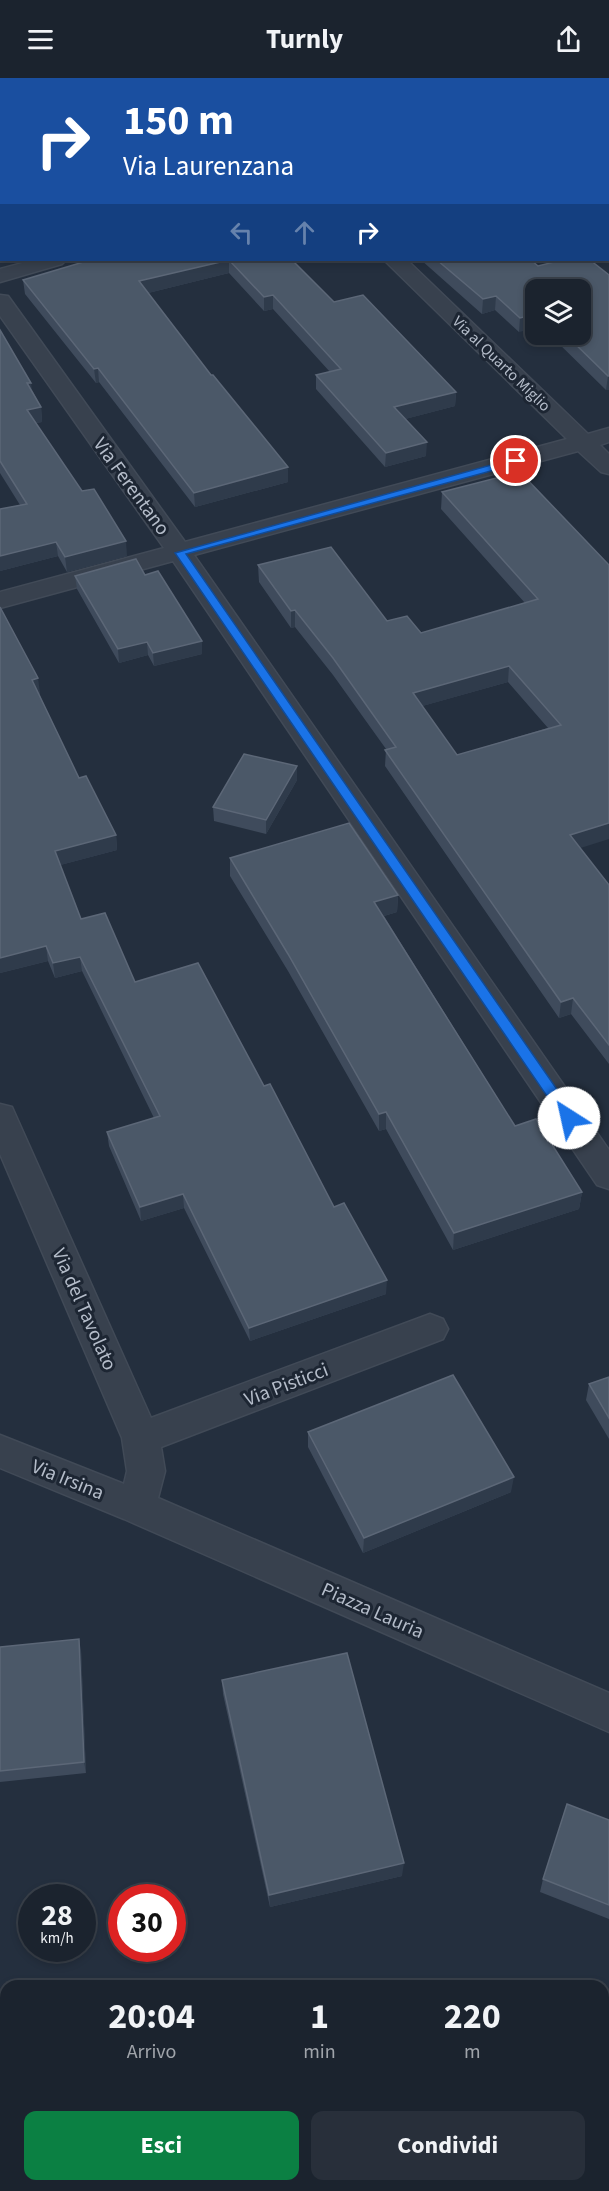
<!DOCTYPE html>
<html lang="it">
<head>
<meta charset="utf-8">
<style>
  :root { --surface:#1b232e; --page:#282f3a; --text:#f1f3f6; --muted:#a0a4aa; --line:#39404a; --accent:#0b8043 }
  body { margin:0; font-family:"Source Sans 3",sans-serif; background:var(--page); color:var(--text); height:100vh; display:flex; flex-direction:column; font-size:22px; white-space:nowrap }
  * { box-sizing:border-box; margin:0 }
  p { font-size:20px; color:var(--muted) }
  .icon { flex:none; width:33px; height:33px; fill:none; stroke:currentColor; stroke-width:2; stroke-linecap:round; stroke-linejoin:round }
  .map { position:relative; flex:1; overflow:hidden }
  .sheet { position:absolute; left:0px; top:1902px; width:609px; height:212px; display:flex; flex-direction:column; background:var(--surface); border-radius:18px 18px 0 0; box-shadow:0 3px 9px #0003,0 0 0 2px var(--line) }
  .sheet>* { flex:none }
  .hud { position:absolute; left:0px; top:0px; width:609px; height:183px; box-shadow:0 3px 9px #0003,0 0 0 2px var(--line); background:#1a4fa0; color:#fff; overflow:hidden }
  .controls { position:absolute; left:525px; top:201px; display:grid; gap:12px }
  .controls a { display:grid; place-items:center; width:66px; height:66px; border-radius:12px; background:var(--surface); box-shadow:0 3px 9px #0003,0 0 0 2px var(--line); font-size:30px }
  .speed { position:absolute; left:18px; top:1806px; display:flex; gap:12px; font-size:30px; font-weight:700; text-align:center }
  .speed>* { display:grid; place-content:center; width:78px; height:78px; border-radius:50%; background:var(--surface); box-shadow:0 3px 9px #0003,0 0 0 2px var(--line); line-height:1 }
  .speed small { font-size:15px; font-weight:400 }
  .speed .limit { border:9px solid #d22; background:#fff; color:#111 }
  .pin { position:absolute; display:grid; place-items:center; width:51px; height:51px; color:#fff; margin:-26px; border:3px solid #fff; border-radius:50%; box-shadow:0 2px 6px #0007 }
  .me { position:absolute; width:66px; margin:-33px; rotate:325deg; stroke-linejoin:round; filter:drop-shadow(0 0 4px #0008) }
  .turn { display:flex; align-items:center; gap:21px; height:126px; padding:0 24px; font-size:27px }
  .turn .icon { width:78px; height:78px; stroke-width:2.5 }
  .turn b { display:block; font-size:42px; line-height:51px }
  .lanes { display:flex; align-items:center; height:57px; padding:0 24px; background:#0003; justify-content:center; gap:30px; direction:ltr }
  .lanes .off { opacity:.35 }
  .eta { display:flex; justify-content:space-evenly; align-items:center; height:102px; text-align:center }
  .eta b { font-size:36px; font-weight:700; line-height:42px }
  .button { display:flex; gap:12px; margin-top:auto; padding:12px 24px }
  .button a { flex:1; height:69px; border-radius:12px; background:var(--accent); color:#fff; font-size:24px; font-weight:700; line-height:69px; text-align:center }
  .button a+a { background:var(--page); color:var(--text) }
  header { display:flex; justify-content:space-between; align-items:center; height:78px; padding:0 24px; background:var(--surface); font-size:27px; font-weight:700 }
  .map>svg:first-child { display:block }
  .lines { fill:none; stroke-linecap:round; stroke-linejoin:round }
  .minor-casing { stroke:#414a57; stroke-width:3 }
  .minor { fill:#38414e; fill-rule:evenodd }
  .wall { fill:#3f4b5c; fill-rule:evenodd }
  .shaded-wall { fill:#2f3b4b }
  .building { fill:#4b5868; stroke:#5c6777; stroke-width:1.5; fill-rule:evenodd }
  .route { fill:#1a73e8; stroke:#114b97; stroke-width:1.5 }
  .labels { text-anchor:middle; stroke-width:6; stroke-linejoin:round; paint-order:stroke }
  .far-street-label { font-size:16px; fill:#b4bcc9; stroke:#1d2633 }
  .street-label { font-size:20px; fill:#b4bcc9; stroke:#1d2633 }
</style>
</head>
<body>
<header><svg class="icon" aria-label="menu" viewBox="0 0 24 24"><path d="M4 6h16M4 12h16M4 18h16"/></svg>Turnly<svg class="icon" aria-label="share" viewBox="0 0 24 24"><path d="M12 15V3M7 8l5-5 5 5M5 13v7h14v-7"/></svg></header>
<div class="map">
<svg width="609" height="2113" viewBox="0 0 609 2113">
  <rect width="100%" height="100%" fill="#242f3e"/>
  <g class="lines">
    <!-- minor casing -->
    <g class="minor-casing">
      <g id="minor">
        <polygon points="34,182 66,182 62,186 0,204 0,191"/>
        <polygon points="384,182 407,182 588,356 609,350 609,364 600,367 609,376 609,396 601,394 578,373 194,477 609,1072 609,1111 597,1107 173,483 0,530 0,514 164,470 0,238 0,217 8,218 185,464 567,361"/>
        <polygon points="0,1026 12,1029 16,1038 151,1340 430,1236 443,1241 448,1251 443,1261 161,1369 165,1393 158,1420 609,1615 609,1654 124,1441 0,1390 0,1357 124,1406 127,1393 122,1360 0,1076"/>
      </g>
    </g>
    <!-- minor -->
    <use href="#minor" class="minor"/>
  </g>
  <!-- wall -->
  <g class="wall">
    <polygon points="30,0 609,0 609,46 608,47 608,48 609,48 609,93 608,92 608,2 22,2"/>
    <polygon points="90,182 292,182 334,224 456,314 455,328 405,341 426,378 385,389 316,311 316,297 330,294 273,231 264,233 229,195 148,215 211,297 288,389 288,404 195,429 99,304 96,305 25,216 23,202"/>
    <polygon points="421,182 531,182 538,188 609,197 609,312 606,312 549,256 580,256 536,212 519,254 495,232 482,236"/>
    <polygon points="0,252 41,329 42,344 36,345 82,413 127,478 67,494 58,478 0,493 0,431 20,427 0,395"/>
    <path d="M520,394L580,770L609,807V986L571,936L559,940L385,688L386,671L333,597L295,549L291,550L259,504L258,487L387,543L421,555L525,525L441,431L442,414ZM508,604L548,650L457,677L422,628Z"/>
    <polygon points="145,497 202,563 202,576 154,588 148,577 119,585 77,511 75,498"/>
    <polygon points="0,529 40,615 39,616 79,700 116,757 117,772 60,787 81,841 135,904 264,1008 334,1129 386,1216 250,1263 184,1130 141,1143 109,1068 107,1054 154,1040 82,893 55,900 48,883 0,895"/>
    <polygon points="297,688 297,702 266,756 214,743 213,729"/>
    <polygon points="230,780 398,817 397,834 384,838 515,1048 582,1114 579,1131 453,1172 386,1051 379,1053 288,893 230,798"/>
    <polygon points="609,1299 609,1361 586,1322 589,1306"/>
    <polygon points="308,1354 511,1414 363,1475 308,1369"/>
    <polygon points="0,1569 81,1572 86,1695 0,1704"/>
    <polygon points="222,1602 402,1798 270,1829 223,1616"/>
    <polygon points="609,1742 609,1841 540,1814 543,1801"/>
  </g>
  <!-- shaded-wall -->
  <g class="shaded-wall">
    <polygon points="237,0 256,0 256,2 229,2"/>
    <polygon points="609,33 609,46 608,47 608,34"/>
    <rect x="0" y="62" width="2" height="14"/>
    <polygon points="229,182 229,195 140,217 139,203"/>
    <polygon points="273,217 273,231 264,233 264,219"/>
    <polygon points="496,218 495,232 482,236 483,221"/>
    <polygon points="536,236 536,250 519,254 520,240"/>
    <polygon points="98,290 99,304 96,305 94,291"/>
    <polygon points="608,298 609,298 609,312 606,312"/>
    <polygon points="27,305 31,305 33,319"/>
    <polygon points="456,314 455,328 394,344 394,329"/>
    <polygon points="41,329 42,344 29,346 27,332"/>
    <polygon points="427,364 426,378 385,389 386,375"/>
    <polygon points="288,389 288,404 195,429 194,415"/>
    <polygon points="126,463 127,478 67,494 65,479"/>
    <polygon points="56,464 58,478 0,493 0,478"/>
    <polygon points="295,532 295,549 291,550 291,533"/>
    <polygon points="202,563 202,576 154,588 153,575"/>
    <polygon points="147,564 148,577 119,585 118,571"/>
    <polygon points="509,588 508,604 412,631 413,615"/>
    <polygon points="38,600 40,615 34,617 32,602"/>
    <polygon points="297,688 297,702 266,756 266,742"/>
    <polygon points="609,745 609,761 568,774 570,757"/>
    <polygon points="116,757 117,772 57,788 55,773"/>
    <polygon points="398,817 397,834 374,841 374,824"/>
    <polygon points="46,868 48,883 0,895 0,880"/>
    <polygon points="80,879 82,893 55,900 53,885"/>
    <polygon points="573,920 571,936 559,940 561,924"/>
    <polygon points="386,1034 386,1051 379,1053 379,1036"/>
    <polygon points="582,1114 579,1131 453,1172 454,1155"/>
    <polygon points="183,1116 184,1130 141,1143 140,1129"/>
    <polygon points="387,1202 386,1216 250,1263 249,1250"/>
    <polygon points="514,1399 511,1414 363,1475 364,1460"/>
    <polygon points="79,1561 81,1572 86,1695 84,1684"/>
    <polygon points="404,1785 402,1798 270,1829 269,1817"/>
  </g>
  <!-- building -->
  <g class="building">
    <polygon points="30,0 237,0 229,2 22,2"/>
    <polygon points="260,0 609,0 609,33 608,34 608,2 262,2"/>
    <polygon points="0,5 2,5 2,18 0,16"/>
    <rect x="0" y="25" width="2" height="37"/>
    <polygon points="608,40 608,48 609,48 609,78 608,77"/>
    <polygon points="90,182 229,182 139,203 211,297 213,297 288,389 194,415 98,290 94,291 23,202"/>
    <polygon points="229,182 292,182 334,224 363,217 456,314 394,329 427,364 386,375 316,297 341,291 273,217 264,219"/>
    <polygon points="437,182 531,182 538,188 562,182 590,182 609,197 609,298 608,298 565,256 580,256 580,212 536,212 536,236 520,240 496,218 483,221"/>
    <polygon points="0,252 31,305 27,305 41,329 27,332 82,413 94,411 126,463 65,479 56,464 0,478 0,431 27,426 0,383"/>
    <path d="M520,394L609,487V745L570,757L609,807V967L573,920L561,924L385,672L396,669L333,580L295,532L291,533L258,487L331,469L387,543L407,538L421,555L538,521L442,414ZM509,588L561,647L457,677L413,615Z"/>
    <polygon points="136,481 145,497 158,493 202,563 153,575 147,564 118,571 75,498"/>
    <polygon points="0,529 38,600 32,602 79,700 86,698 116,757 55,773 81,841 105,835 135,904 198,885 264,1008 270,1006 334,1129 344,1125 387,1202 249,1250 183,1116 140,1129 107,1054 160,1038 80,879 53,885 46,868 0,880"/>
    <polygon points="244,676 297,688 266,742 213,729"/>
    <polygon points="349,745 398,817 374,824 515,1048 536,1041 582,1114 454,1155 386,1034 379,1036 288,876 230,780"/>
    <polygon points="453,1297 514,1399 364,1460 308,1354"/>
    <polygon points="609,1299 609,1340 589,1306"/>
    <polygon points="79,1561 84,1684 0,1693 0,1569"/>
    <polygon points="347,1575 404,1785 269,1817 222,1602"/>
    <polygon points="567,1726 609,1742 609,1827 543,1801"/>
  </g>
  <!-- route -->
  <polygon class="route" points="516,380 521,383 520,385 186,476 574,1036 576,1040 569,1045 564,1043 175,475"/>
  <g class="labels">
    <!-- far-street labels -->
    <g class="far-street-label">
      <text transform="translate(502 285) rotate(44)" y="6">Via al Quarto Miglio</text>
    </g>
    <!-- street labels -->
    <g class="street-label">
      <text transform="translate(132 408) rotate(54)" y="7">Via Ferentano</text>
      <text transform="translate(85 1231) rotate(66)" y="7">Via del Tavolato</text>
      <text transform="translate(286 1306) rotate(-21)" y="7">Via Pisticci</text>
      <text transform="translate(68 1401) rotate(22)" y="7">Via Irsina</text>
      <text transform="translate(373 1532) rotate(24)" y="7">Piazza Lauria</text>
    </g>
  </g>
</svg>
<div class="controls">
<a><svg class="icon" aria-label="layers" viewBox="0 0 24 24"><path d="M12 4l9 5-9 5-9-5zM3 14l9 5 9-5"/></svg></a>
</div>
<div class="speed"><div>28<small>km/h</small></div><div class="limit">30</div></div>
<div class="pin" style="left:516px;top:383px;background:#d93025"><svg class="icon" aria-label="arrive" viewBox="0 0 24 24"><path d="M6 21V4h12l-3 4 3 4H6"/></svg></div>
<svg class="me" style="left:569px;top:1040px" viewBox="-20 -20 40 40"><circle r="19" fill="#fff"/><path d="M0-13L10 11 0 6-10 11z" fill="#1a73e8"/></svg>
<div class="hud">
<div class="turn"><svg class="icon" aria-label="right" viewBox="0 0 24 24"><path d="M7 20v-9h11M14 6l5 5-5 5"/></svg><div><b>150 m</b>Via Laurenzana</div></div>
<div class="lanes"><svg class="icon off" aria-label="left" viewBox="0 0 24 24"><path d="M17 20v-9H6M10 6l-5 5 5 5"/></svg><svg class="icon off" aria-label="ahead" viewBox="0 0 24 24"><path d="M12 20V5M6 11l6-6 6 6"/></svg><svg class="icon" aria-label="right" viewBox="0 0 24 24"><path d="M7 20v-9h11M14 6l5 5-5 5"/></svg></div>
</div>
<section class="sheet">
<div class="eta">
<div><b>20:04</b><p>Arrivo</p></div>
<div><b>1</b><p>min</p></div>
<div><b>220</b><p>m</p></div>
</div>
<div class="button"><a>Esci</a><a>Condividi</a></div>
</section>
</div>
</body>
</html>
